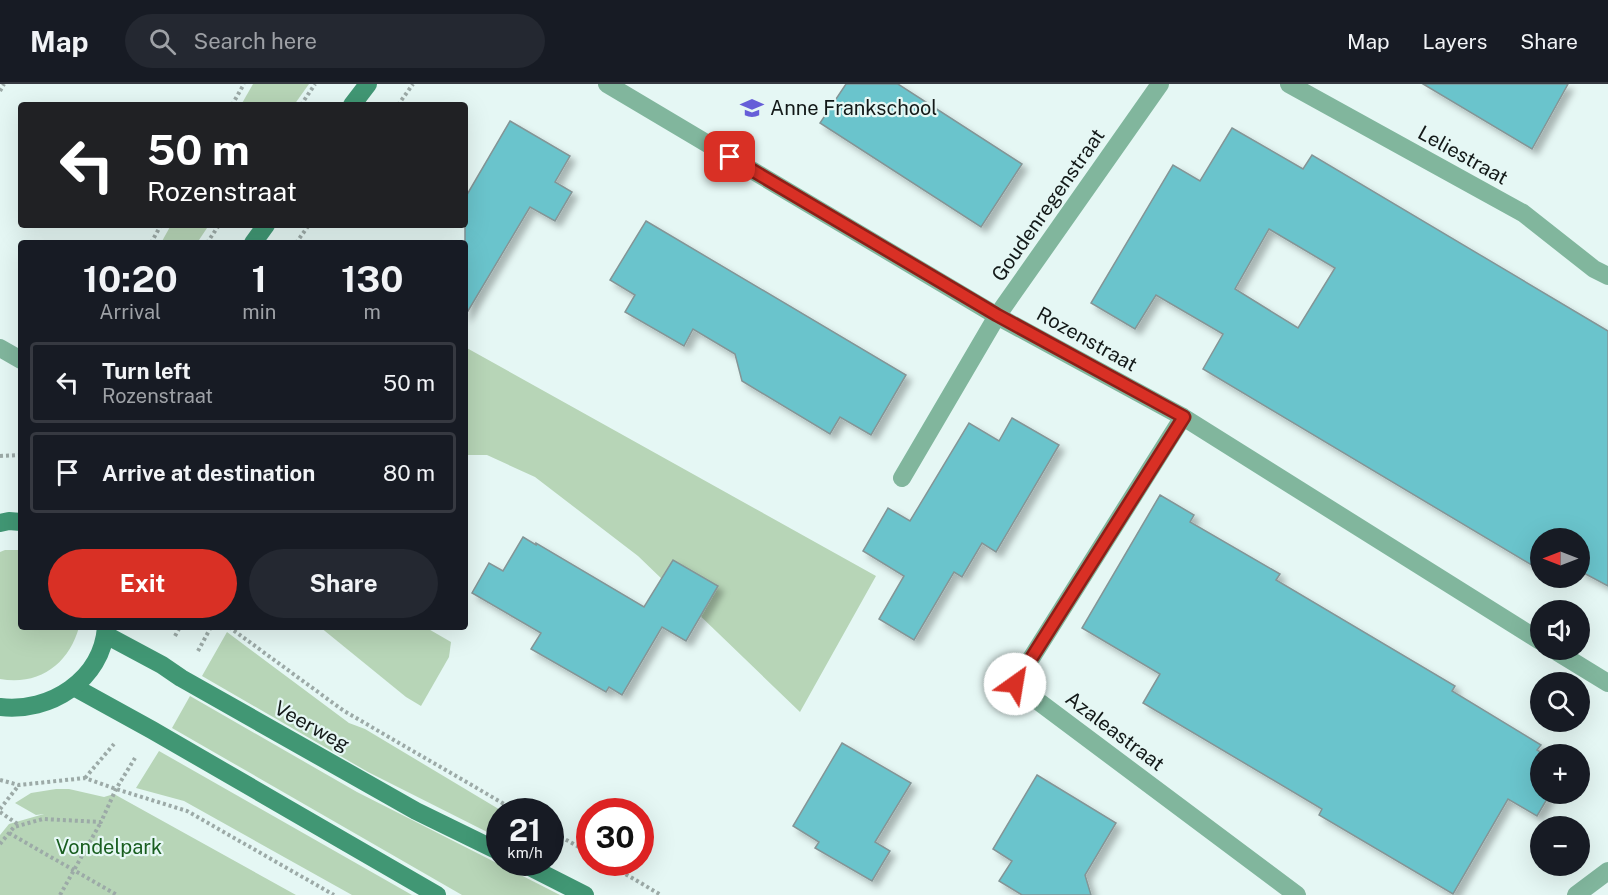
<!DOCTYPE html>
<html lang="en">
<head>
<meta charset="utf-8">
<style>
  :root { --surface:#171b24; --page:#242831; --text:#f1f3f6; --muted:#9ea1a6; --line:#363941; --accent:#d93025 }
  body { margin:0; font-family:"Public Sans",sans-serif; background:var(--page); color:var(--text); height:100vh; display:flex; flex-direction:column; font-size:22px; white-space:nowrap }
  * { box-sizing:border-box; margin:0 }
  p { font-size:20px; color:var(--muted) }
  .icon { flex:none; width:33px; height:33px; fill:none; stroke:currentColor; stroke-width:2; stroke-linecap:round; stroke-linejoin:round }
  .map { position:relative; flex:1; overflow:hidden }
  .details { position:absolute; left:18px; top:156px; width:450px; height:390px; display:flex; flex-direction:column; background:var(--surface); border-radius:6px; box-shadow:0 6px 24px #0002 }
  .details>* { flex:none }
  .top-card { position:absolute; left:18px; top:18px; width:450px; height:126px; border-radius:6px; box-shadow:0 6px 24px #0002; background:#202124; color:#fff; overflow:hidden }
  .needle { width:39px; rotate:270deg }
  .controls { position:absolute; left:1530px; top:444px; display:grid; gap:12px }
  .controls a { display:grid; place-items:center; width:60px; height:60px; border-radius:50%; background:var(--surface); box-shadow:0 6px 24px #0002; font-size:30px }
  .speed { position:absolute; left:486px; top:714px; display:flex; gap:12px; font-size:30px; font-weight:700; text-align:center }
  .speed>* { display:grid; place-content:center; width:78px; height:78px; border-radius:50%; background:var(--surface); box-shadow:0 6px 24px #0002; line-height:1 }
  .speed small { font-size:15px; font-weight:400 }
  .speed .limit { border:9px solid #d22; background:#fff; color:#111 }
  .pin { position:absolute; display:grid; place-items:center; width:51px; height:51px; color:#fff; margin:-26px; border-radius:12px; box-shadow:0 3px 9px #0006 }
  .me { position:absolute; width:66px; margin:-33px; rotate:32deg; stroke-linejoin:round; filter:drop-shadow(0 0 4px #0008) }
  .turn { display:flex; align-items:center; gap:21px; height:126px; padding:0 30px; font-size:27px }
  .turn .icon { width:78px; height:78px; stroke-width:2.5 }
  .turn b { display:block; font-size:42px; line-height:51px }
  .eta { display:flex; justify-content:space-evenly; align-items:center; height:102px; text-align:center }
  .eta b { font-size:36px; font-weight:700; line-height:42px }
  .primary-button { display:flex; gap:12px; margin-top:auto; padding:12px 30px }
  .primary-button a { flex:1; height:69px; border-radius:36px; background:var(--accent); color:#fff; font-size:24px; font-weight:700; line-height:69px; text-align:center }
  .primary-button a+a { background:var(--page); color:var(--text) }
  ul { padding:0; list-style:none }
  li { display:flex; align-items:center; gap:18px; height:81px; margin:0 12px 9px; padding:0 18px; border:3px solid var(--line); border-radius:6px }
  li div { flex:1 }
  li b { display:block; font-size:22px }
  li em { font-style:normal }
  header { display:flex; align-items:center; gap:36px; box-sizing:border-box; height:84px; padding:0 30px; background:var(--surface); border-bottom:2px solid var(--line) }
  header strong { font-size:28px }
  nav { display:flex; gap:33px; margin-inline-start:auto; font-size:21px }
  .search { width:420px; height:54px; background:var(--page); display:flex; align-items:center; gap:15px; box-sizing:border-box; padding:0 21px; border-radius:33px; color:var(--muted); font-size:22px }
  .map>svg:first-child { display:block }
  .green { fill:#b7d5b7 }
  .building { fill:#6ac4cc; stroke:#849596; stroke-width:1.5; fill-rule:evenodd; filter:url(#shadow) }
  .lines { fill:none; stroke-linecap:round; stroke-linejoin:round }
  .path { stroke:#9caaa7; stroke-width:4; stroke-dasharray:3 3; stroke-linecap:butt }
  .street { stroke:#81b69d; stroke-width:18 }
  .secondary { stroke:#419774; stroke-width:18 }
  .route-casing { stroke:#8d1f18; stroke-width:15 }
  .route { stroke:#d93025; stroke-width:10 }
  .labels { text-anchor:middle; stroke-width:4.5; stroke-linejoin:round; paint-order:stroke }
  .poi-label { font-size:20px; fill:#131918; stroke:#e5f7f4; text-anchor:start }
  .street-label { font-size:20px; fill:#131918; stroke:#e5f7f4 }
  .park-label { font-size:20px; fill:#195e20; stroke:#e5f7f4 }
</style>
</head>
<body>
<header>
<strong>Map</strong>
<div class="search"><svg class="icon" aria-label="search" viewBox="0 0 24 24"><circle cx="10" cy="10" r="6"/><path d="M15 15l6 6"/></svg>Search here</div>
<nav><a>Map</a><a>Layers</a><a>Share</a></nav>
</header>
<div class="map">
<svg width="1608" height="811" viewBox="0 0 1608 811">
  <defs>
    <filter id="shadow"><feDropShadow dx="5.5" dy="5.5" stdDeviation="3" flood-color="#0004"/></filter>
  </defs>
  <rect width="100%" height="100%" fill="#e5f7f4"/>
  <!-- green -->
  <g class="green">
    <polygon points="253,0 309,0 294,21 241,21"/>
    <polygon points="171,141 209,141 197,159 161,159"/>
    <polygon points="465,263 876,492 800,628 638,472 535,393 487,371 465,371"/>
    <path d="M5,466H21V543H79C69,580 39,602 0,595V468Z"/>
    <polygon points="320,543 425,543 451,558 449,573 421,622 406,613"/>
    <polygon points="227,548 349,639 365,645 502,727 500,728 499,754 368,688 202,592"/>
    <polygon points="190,612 357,708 560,811 462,811 172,644"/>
    <polygon points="159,667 412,811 352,811 184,717 136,704"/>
    <polygon points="56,705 69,705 104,713 114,710 296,811 0,811 0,751 9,740 44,730 36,731 15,719 31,709"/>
  </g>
  <!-- building -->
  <g class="building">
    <polygon points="846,0 898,0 1022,80 981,143 820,39"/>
    <polygon points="1423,0 1568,0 1532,65"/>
    <polygon points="510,37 570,72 555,98 572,108 555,137 530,123 465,232 465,114"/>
    <path d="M1232,44L1303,85L1312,71L1608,247V502L1580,487V454H1540V486L1203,285L1223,250L1156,211L1135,245L1091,219L1173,81L1200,97ZM1269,145L1335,184L1298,244L1235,205Z"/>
    <polygon points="646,137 906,291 871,351 840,333 830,350 742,297 735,270 693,245 684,262 625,228 635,211 610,196"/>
    <polygon points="1012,334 1059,361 996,468 982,459 962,493 954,488 914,556 879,535 904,492 863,467 888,424 910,437 969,339 999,357"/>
    <polygon points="1160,411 1194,431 1190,438 1280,490 1276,496 1455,602 1452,607 1541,661 1537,666 1544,670 1540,670 1540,710 1550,710 1537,732 1508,715 1453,810 1319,731 1322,725 1143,619 1160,590 1082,544"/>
    <polygon points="523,453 536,461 536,459 644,523 673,476 718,502 686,557 662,543 622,611 609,603 606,608 531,565 541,549 472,509 489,479 503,487"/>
    <polygon points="842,659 911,699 875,758 890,767 872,797 815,764 819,758 793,742"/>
    <polygon points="1037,691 1116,739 1085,791 1091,811 1022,811 999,797 1012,777 993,765"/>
  </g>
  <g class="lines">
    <!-- path -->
    <g class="path">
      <polyline points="0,7 4,0"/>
      <polyline points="232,21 244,0"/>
      <polyline points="301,21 315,0"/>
      <polyline points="398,21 413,0"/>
      <polyline points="151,159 161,141"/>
      <polyline points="207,159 219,141"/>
      <polyline points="296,159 309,141"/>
      <polyline points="0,372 21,371"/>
      <polyline points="229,543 344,627 518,728"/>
      <polyline points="175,552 180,543"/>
      <polyline points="198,567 211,543"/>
      <polyline points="85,694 114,660"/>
      <polyline points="0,696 19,701 85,694 116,705 187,727 334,811"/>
      <polyline points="0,725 19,701"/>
      <polyline points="0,728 19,741"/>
      <polyline points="550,747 590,769"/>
      <polyline points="9,749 117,811"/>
      <polyline points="0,760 14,743 43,735 101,738 116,705 135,674"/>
      <polyline points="605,778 661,811"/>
      <polyline points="60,811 101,738"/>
    </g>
    <!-- street -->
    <g class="street">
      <polyline points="607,0 997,232 1183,333 1540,557"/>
      <polyline points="1289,0 1523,129 1594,185 1608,192"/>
      <polyline points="0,264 21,276"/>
      <polyline points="1183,333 1015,600 1297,811"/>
      <polyline points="902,394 997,232 1160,0"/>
      <polyline points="1554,566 1608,599"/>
      <polyline points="1576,811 1608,787"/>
    </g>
    <!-- secondary -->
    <g class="secondary">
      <polyline points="352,21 368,0"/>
      <polyline points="253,159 266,141"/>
      <polyline points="0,439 9,437 21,438"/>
      <polyline points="106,551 162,581 181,594 416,727 500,768"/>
      <polyline points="74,603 152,646 437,811"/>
      <path d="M0,623C50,629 102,596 106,543"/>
      <polyline points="520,778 585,811"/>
    </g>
  </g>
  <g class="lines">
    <!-- route casing -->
    <g class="route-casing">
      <polyline id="route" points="730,73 997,231 1184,333 1015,600"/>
    </g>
    <!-- route -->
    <use href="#route" class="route"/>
  </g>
  <!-- icons -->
  <defs>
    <g id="school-bare" transform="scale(1.8)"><path d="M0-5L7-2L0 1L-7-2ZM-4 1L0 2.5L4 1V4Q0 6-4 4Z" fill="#665ed8" stroke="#e5f7f4" stroke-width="2.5" paint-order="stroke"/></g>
  </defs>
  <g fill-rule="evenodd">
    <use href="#school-bare" x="752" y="24"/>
  </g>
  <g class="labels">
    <!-- poi labels -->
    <g class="poi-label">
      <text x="770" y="31">Anne Frankschool</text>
    </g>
    <!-- street labels -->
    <g class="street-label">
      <text transform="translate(1463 71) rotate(29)" y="7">Leliestraat</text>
      <text transform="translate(1048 121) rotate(-55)" y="7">Goudenregenstraat</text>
      <text transform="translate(1087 255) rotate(29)" y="7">Rozenstraat</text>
      <text transform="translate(312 642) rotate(29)" y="7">Veerweg</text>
      <text transform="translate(1115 647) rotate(37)" y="7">Azaleastraat</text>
    </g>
    <!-- park labels -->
    <g class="park-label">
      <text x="109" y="770">Vondelpark</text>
    </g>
  </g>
</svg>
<div class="controls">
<a><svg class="needle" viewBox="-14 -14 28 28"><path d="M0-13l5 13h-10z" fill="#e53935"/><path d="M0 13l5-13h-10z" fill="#9ea1a6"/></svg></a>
<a><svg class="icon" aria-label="sound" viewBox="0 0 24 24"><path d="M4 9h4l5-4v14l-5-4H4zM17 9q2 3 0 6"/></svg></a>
<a><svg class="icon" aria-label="search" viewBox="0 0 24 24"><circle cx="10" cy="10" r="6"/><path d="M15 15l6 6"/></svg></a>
<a>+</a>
<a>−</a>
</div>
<div class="speed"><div>21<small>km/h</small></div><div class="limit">30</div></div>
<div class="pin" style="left:730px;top:73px;background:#d93025"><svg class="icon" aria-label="arrive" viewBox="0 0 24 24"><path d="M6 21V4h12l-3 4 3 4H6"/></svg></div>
<svg class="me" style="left:1015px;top:600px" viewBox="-20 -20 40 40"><circle r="19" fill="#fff"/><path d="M0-13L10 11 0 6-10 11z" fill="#d93025"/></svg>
<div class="top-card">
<div class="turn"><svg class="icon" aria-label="left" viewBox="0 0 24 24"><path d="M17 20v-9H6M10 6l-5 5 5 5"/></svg><div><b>50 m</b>Rozenstraat</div></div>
</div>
<section class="details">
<div class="eta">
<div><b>10:20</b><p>Arrival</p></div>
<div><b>1</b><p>min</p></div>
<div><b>130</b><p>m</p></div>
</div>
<ul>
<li><svg class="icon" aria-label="left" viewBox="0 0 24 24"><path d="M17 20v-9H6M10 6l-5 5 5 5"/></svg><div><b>Turn left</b><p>Rozenstraat</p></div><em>50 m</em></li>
<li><svg class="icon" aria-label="arrive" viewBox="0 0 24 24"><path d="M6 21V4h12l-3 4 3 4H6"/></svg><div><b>Arrive at destination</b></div><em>80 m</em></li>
</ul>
<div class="primary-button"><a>Exit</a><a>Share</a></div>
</section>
</div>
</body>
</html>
